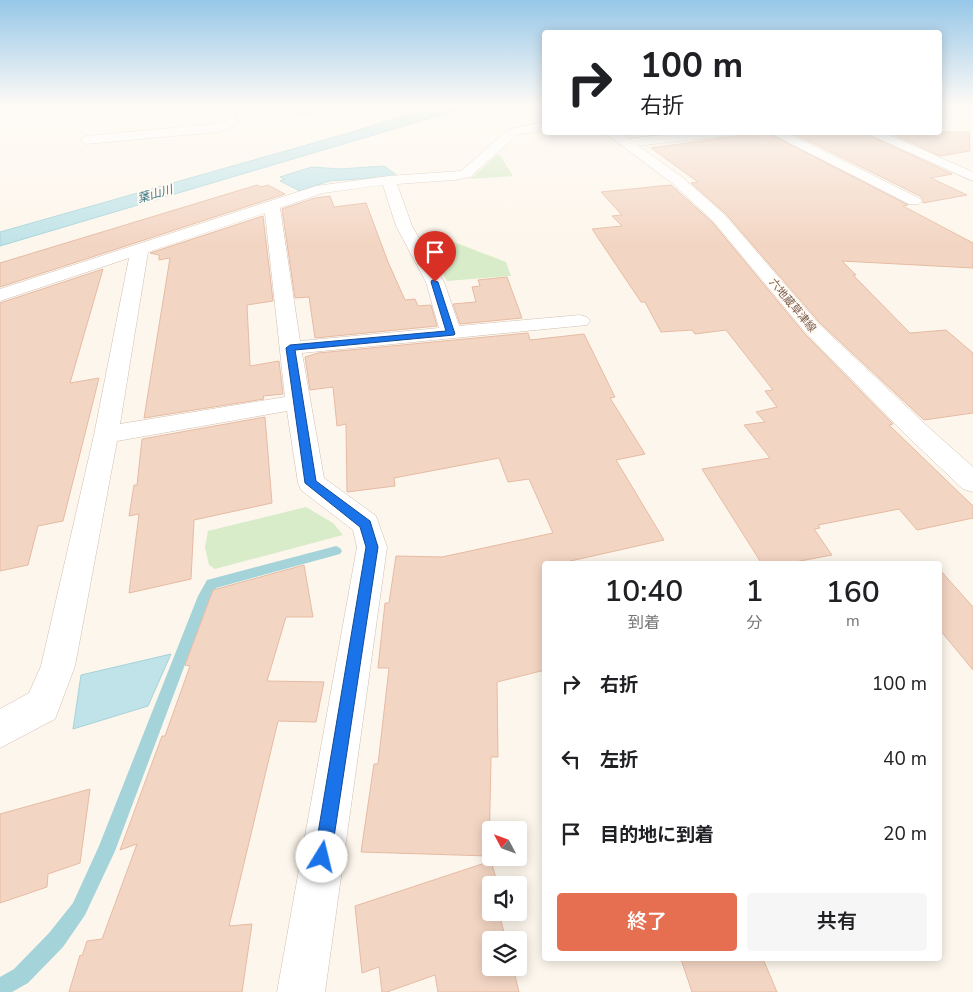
<!DOCTYPE html>
<html lang="ja">
<head>
<meta charset="utf-8">
<style>
  :root { --surface:#fff; --page:#f6f6f6; --text:#202124; --muted:#757577; --accent:#e76f51 }
  body { margin:0; font-family:"Nunito Sans","Noto Sans JP",sans-serif; background:var(--page); color:var(--text); height:100vh; display:flex; flex-direction:column; font-size:19px; white-space:nowrap }
  * { box-sizing:border-box; margin:0 }
  p { font-size:16px; color:var(--muted) }
  .icon { flex:none; width:28px; height:28px; fill:none; stroke:currentColor; stroke-width:2; stroke-linecap:round; stroke-linejoin:round }
  .map { position:relative; flex:1; overflow:hidden }
  .sheet { position:absolute; left:542px; top:561px; width:400px; height:400px; display:flex; flex-direction:column; background:var(--surface); border-radius:5px; box-shadow:0 2px 12px #0003 }
  .sheet>* { flex:none }
  .top-card { position:absolute; left:542px; top:30px; width:400px; height:105px; border-radius:5px; box-shadow:0 2px 12px #0003; background:#fff; color:var(--text); overflow:hidden }
  .needle { width:32px; rotate:311deg }
  .tools { position:absolute; left:482px; top:821px; display:grid; gap:10px }
  .tools a { display:grid; place-items:center; width:45px; height:45px; border-radius:5px; background:var(--surface); box-shadow:0 2px 12px #0003; font-size:25px }
  .pin { position:absolute; display:grid; place-items:center; width:42px; height:42px; color:#fff; margin:-51px -21px; border-radius:50% 50% 50% 0; rotate:-45deg; box-shadow:0 0 5px #0007 }
  .pin .icon { rotate:45deg }
  .me { position:absolute; width:55px; margin:-28px; rotate:9deg; stroke-linejoin:round; filter:drop-shadow(0 0 4px #0008) }
  .turn { display:flex; align-items:center; gap:18px; height:105px; padding:0 15px; font-size:22px }
  .turn .icon { width:65px; height:65px; stroke-width:2.5 }
  .turn b { display:block; font-size:35px; line-height:42px }
  .eta { display:flex; justify-content:space-evenly; align-items:center; height:85px; text-align:center }
  .eta b { font-size:30px; font-weight:600; line-height:35px }
  .cta { display:flex; gap:10px; margin-top:auto; padding:10px 15px }
  .cta a { flex:1; height:58px; border-radius:5px; background:var(--accent); color:#fff; font-size:20px; font-weight:600; line-height:58px; text-align:center }
  .cta a+a { background:var(--page); color:var(--text) }
  ul { padding:0; list-style:none }
  li { display:flex; align-items:center; gap:15px; height:75px; padding:0 15px }
  li div { flex:1 }
  li b { display:block; font-size:19px }
  li em { font-style:normal }
  .map>svg:first-child { display:block }
  .green { fill:#d8ecc9 }
  .water { fill:#bfe3e8; stroke:#a5d3da }
  .lines { fill:none; stroke-linecap:round; stroke-linejoin:round }
  .stream { fill:#a5d3da; fill-rule:evenodd }
  .building { fill:#f3d5c3; stroke:#e6bba3 }
  .minor-casing { stroke:#d1beb0; stroke-width:1 }
  .secondary-casing { stroke:#d6c0b0; stroke-width:1 }
  .minor { fill:#fff; fill-rule:evenodd }
  .secondary { fill:#fff; fill-rule:evenodd }
  .route { fill:#1a73e8; stroke:#114b97 }
  .labels { text-anchor:middle; stroke-width:4; stroke-linejoin:round; paint-order:stroke }
  .far-street-label { font-size:11px; fill:#7a5c4d; stroke:#fffaf3 }
  .far-water-label { font-size:12px; font-style:italic; fill:#437c86; stroke:#fffaf3 }
</style>
</head>
<body>
<div class="map">
<svg width="973" height="992" viewBox="0 0 973 992">
  <rect width="100%" height="100%" fill="#fdf6ec"/>
  <!-- green -->
  <g class="green">
    <polygon points="292,106 357,106 294,118"/>
    <polygon points="497,155 500,155 513,176 470,179"/>
    <polygon points="438,236 506,262 511,276 447,281 422,238"/>
    <polygon points="306,507 333,523 343,535 215,569 209,565 205,547 208,531"/>
  </g>
  <!-- water -->
  <g class="water">
    <polygon points="434,106 471,106 0,246 0,232 349,133"/>
    <polygon points="384,166 398,176 329,181 300,191 280,181 285,179 280,177 312,167 340,169"/>
    <polygon points="171,654 148,706 73,729 81,675"/>
  </g>
  <g class="lines">
    <!-- stream -->
    <polygon class="stream" points="336,546 340,548 342,551 340,554 216,588 210,598 115,851 85,915 63,947 28,983 12,992 0,992 0,977 14,969 49,933 73,903 99,846 198,596 207,580"/>
  </g>
  <!-- building -->
  <g class="building">
    <polygon points="766,132 908,205 903,206 973,243 973,268 842,261 856,275 853,275 910,333 946,330 973,353 973,413 924,420 820,323 726,214 691,183 698,182 651,148"/>
    <polygon points="790,132 862,132 952,174 931,178 967,195 923,203 923,200 920,196"/>
    <polygon points="888,132 969,132 970,151 940,156"/>
    <polygon points="257,185 261,187 268,185 285,194 0,287 0,263"/>
    <polygon points="671,185 712,222 804,333 893,424 889,425 973,506 973,518 917,530 899,509 818,525 820,528 814,529 832,555 784,564 762,564 702,469 770,458 744,425 765,422 756,412 777,407 765,391 773,390 726,330 695,334 692,330 661,332 645,302 641,302 592,229 622,226 612,216 622,215 601,192"/>
    <polygon points="330,196 334,207 366,203 388,262 405,300 415,299 418,306 431,305 437,326 315,338 309,297 295,298 282,209 315,198"/>
    <polygon points="263,216 273,301 247,305 250,366 279,361 283,394 263,396 264,399 144,418 170,258 159,260 159,255 150,253"/>
    <polygon points="103,269 70,383 99,378 63,521 38,526 28,565 0,571 0,303"/>
    <polygon points="507,277 522,318 460,324 453,304 476,302 472,287 480,286 478,280"/>
    <polygon points="528,333 530,340 584,334 615,397 610,398 645,454 616,460 664,540 557,564 545,564 545,670 497,682 498,757 491,757 489,856 361,852 374,764 378,764 389,668 378,668 385,603 389,603 396,556 442,557 553,533 529,479 508,482 499,458 394,478 395,486 347,492 346,424 337,426 333,387 310,390 305,357 318,353"/>
    <polygon points="265,417 272,503 194,520 191,579 129,593 139,514 129,516 134,485 137,485 142,439"/>
    <polygon points="304,565 313,617 286,617 267,681 324,682 316,722 278,721 229,926 252,924 242,992 69,992 80,955 82,956 87,941 102,939 137,844 120,850 162,736 165,736 190,666 185,665 213,590"/>
    <polygon points="940,570 973,607 973,670 940,630"/>
    <polygon points="90,789 80,863 48,874 47,887 0,903 0,814"/>
    <polygon points="491,861 498,885 491,885 491,912 505,912 506,919 501,921 506,940 491,940 491,968 513,968 519,992 438,992 435,975 387,992 382,992 379,967 362,973 355,906"/>
    <polygon points="681,959 763,959 777,992 692,992"/>
  </g>
  <g class="lines">
    <!-- minor casing -->
    <g class="minor-casing">
      <g id="minor">
        <polygon points="33,106 46,106 42,110 89,106 134,106 128,109 27,117 25,115"/>
        <polygon points="222,106 234,106 237,123 235,126 217,132 86,144 80,140 86,136 215,124 225,121"/>
        <polygon points="940,106 964,106 958,109 940,111"/>
        <path d="M545,122V130L517,135L470,177L454,180L397,184L412,226L444,282L459,326L580,315L587,317L590,321L587,325L302,353L324,478L376,516L387,547L325,992H277L357,547L353,530L301,490L298,483L287,411L117,441L75,666L60,706L55,719L0,748V709L29,693L41,666L94,435L129,258L0,301V289L316,186L389,176L461,171L509,129ZM383,185L396,226L426,282L439,328L300,341L280,208L323,193ZM265,213L285,397L120,424L148,252Z"/>
        <polygon points="687,132 731,132 725,136 627,147 621,143 627,139"/>
        <polygon points="768,132 785,132 919,198 922,201 919,204 909,204"/>
        <polygon points="864,132 882,132 973,172 973,181"/>
      </g>
    </g>
    <!-- secondary casing -->
    <g class="secondary-casing">
      <polygon id="secondary" points="604,132 619,132 682,177 725,215 819,324 926,425 973,467 973,492 963,489 908,437 805,332 713,221 672,183"/>
    </g>
    <!-- minor -->
    <use href="#minor" class="minor"/>
    <!-- secondary -->
    <use href="#secondary" class="secondary"/>
  </g>
  <!-- sky -->
  <linearGradient id="sky" x2="0" y2="1"><stop stop-color="#97c7e8"/><stop offset="0.43" stop-color="#fefbf6"/><stop offset="1" stop-color="#fefbf6" stop-opacity="0"/></linearGradient>
  <rect width="973" height="245" fill="url(#sky)"/>
  <!-- route -->
  <polygon class="route" points="432,280 438,282 455,334 454,335 295,350 316,481 370,521 378,547 331,857 329,863 322,865 316,863 314,857 366,547 360,527 305,483 286,348 290,345 446,331 431,282"/>
  <g class="labels">
    <!-- far-street labels -->
    <g class="far-street-label">
      <text transform="translate(793 305) rotate(50)" y="4">六地蔵草津線</text>
    </g>
    <!-- far-water labels -->
    <g class="far-water-label">
      <text transform="translate(155 194) rotate(-16)" y="4">葉山川</text>
    </g>
  </g>
</svg>
<div class="tools">
<a><svg class="needle" viewBox="-14 -14 28 28"><path d="M0-13l5 13h-10z" fill="#e53935"/><path d="M0 13l5-13h-10z" fill="#757577"/></svg></a>
<a><svg class="icon" aria-label="sound" viewBox="0 0 24 24"><path d="M4 9h4l5-4v14l-5-4H4zM17 9q2 3 0 6"/></svg></a>
<a><svg class="icon" aria-label="layers" viewBox="0 0 24 24"><path d="M12 4l9 5-9 5-9-5zM3 14l9 5 9-5"/></svg></a>
</div>
<div class="pin" style="left:435px;top:282px;background:#d93025"><svg class="icon" aria-label="arrive" viewBox="0 0 24 24"><path d="M6 21V4h12l-3 4 3 4H6"/></svg></div>
<svg class="me" style="left:322px;top:857px" viewBox="-20 -20 40 40"><circle r="19" fill="#fff"/><path d="M0-13L10 11 0 6-10 11z" fill="#1a73e8"/></svg>
<div class="top-card">
<div class="turn"><svg class="icon" aria-label="right" viewBox="0 0 24 24"><path d="M7 20v-9h11M14 6l5 5-5 5"/></svg><div><b>100 m</b>右折</div></div>
</div>
<section class="sheet">
<div class="eta">
<div><b>10:40</b><p>到着</p></div>
<div><b>1</b><p>分</p></div>
<div><b>160</b><p>m</p></div>
</div>
<ul>
<li><svg class="icon" aria-label="right" viewBox="0 0 24 24"><path d="M7 20v-9h11M14 6l5 5-5 5"/></svg><div><b>右折</b></div><em>100 m</em></li>
<li><svg class="icon" aria-label="left" viewBox="0 0 24 24"><path d="M17 20v-9H6M10 6l-5 5 5 5"/></svg><div><b>左折</b></div><em>40 m</em></li>
<li><svg class="icon" aria-label="arrive" viewBox="0 0 24 24"><path d="M6 21V4h12l-3 4 3 4H6"/></svg><div><b>目的地に到着</b></div><em>20 m</em></li>
</ul>
<div class="cta"><a>終了</a><a>共有</a></div>
</section>
</div>
</body>
</html>
